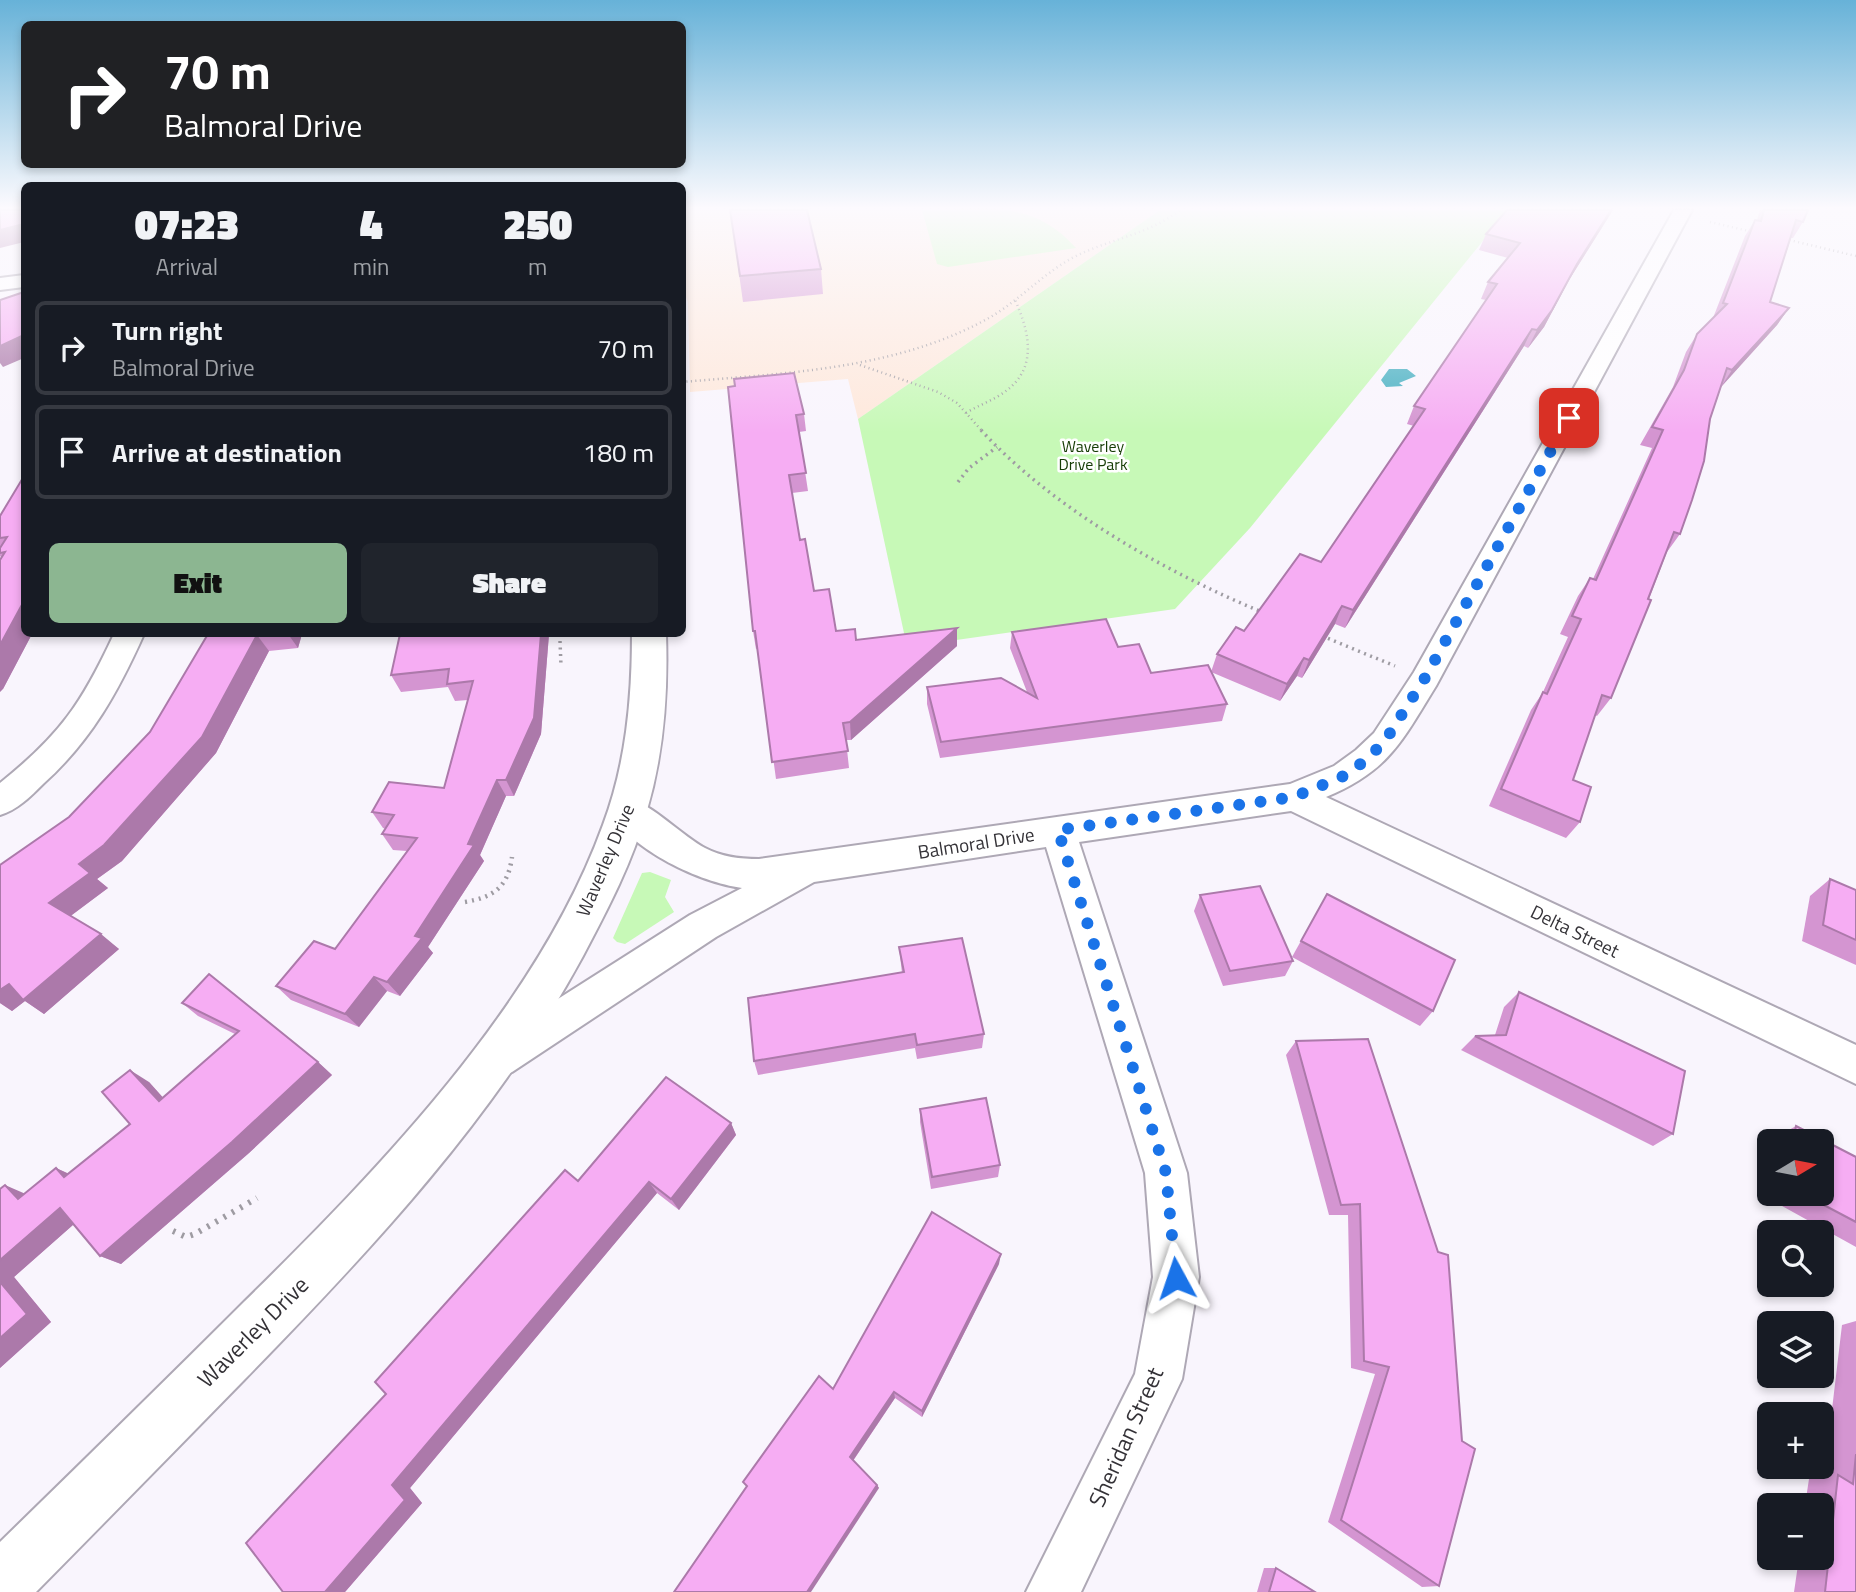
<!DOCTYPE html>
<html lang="en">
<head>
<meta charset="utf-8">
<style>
  :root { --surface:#171b24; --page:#20242c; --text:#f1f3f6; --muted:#9ea1a6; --line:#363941; --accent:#8cb691 }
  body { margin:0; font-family:"Titillium Web",sans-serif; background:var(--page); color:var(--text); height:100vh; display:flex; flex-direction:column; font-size:26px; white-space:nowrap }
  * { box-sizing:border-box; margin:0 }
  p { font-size:23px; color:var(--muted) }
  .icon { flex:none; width:38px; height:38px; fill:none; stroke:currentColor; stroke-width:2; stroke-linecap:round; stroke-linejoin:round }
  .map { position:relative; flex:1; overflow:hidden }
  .details { position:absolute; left:21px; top:182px; width:665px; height:455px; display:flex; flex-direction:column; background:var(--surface); border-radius:10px; box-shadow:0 4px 10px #0003 }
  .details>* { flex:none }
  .guide { position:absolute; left:21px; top:21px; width:665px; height:147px; border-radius:10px; box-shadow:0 4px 10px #0003; background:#202124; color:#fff; overflow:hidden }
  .needle { width:46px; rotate:80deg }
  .controls { position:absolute; left:1757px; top:1129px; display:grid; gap:14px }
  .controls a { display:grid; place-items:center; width:77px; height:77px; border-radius:10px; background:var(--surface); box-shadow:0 4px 10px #0003; font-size:35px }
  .pin { position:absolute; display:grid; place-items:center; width:60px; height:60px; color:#fff; margin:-30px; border-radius:14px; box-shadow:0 4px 10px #0006 }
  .me { position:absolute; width:77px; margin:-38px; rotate:355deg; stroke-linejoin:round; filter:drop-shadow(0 0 5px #0008) }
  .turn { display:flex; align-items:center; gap:24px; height:147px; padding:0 28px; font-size:32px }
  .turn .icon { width:91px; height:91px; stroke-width:2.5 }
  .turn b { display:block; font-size:49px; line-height:60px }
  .eta { display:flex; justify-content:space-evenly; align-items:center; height:119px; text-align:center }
  .eta b { font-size:42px; font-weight:800; line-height:49px }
  .action { display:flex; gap:14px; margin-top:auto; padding:14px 28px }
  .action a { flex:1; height:80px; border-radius:10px; background:var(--accent); color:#111; font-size:28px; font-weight:800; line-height:80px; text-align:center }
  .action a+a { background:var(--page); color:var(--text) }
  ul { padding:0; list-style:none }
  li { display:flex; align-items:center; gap:21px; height:94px; margin:0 14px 10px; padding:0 14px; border:4px solid var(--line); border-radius:10px }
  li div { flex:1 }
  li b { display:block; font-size:26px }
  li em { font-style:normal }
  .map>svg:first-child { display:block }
  .education { fill:#fee8db }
  .green { fill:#c7f9b7 }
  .water { fill:#45afc1 }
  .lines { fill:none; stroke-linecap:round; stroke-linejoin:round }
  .minor-casing { stroke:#aea8b5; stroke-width:4 }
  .tertiary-casing { stroke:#aea8b5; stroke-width:4 }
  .path-far3 { stroke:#9e9ba2; stroke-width:2.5; stroke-dasharray:1 3.5; stroke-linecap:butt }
  .path-far2 { stroke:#9e9ba2; stroke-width:3.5; stroke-dasharray:2 4.5; stroke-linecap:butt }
  .path-far1 { stroke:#9e9ba2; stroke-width:4.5; stroke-dasharray:2 5; stroke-linecap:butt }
  .path { stroke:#9e9ba2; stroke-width:6; stroke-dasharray:2.5 7; stroke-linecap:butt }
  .minor { fill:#fff; fill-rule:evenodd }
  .tertiary { fill:#fff; fill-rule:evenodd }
  .wall { fill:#d495d1 }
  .shaded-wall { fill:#ac79aa }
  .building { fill:#f6adf3; stroke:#ac79aa; stroke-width:2 }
  .route { stroke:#1a73e8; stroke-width:12; stroke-dasharray:0 21.6 }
  .labels { text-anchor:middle; stroke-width:5; stroke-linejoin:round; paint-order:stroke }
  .far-park-label { font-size:16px; fill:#163c05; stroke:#fff }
  .street-label { font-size:19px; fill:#343237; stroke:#fff }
  .near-street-label { font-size:23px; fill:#343237; stroke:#fff }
</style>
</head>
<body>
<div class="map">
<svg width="1856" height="1592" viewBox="0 0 1856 1592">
  <rect width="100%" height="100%" fill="#f9f5fd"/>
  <!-- education -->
  <polygon class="education" points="683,210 1160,210 858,419 848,379 690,392 688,302 683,290"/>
  <!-- green -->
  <g class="green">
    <path d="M922,210C984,210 1031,197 1076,248L948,267L937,264Z"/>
    <polygon points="1160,210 1508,210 1250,528 1175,609 907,647 858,419"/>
    <polygon points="650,872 671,880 665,897 674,912 625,944 617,942 613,938 642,873"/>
  </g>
  <!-- water -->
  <polygon class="water" points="1389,369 1407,369 1416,376 1399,383 1403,386 1386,387 1381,380"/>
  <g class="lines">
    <!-- minor casing -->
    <g class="minor-casing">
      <g id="minor">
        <path d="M1674,210H1692L1436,686C1402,741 1389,771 1326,797L1856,1045V1084L1291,811L1079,842L1187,1173L1199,1277L1182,1379L1081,1592H1026L1135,1374L1153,1277L1145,1173L1046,847L814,882L716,937L512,1072L498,1078L484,1072L478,1059L484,1046L690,915L742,888C700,882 632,851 611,812L616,803C622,801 626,798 632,800C651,804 684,837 705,848C722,857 740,859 759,859L1290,784L1334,766L1356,750L1374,733L1414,672Z"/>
        <polygon points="24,275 24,287 0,290 0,278"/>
        <path d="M114,634H144C118,692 91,741 43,784C30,797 17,810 0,815V783C60,735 82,703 114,634Z"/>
      </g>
    </g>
    <!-- tertiary casing -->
    <g class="tertiary-casing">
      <path id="tertiary" d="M632,634H666C668,694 664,752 647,810C633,861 608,909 583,956C496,1117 371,1250 244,1380C175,1451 106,1521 36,1592H0V1542C82,1462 164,1382 245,1301C379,1169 538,1005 603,825C626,764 632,699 632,634Z"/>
    </g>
    <!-- path-far3 -->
    <g class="path-far3">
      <polyline points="1710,222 1753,232"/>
      <polyline points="1785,239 1856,256"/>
      <polyline points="860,365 938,392 957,403 983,432"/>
      <path d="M682,382C785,373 894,370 987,319C1018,302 1042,274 1074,257C1109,239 1148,235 1180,210"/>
      <path d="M966,413C977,406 989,402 1000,395C1038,372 1031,335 1015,300"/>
    </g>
    <!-- path-far2 -->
    <g class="path-far2">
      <path d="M981,430C1052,508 1165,572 1262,612"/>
      <polyline points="958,482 969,468 997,447"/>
      <polyline points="1322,636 1395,666"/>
      <polyline points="560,641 561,666"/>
    </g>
    <!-- path-far1 -->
    <path class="path-far1" d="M465,902C494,897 508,887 512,857"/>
    <!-- path -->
    <polyline class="path" points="173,1231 186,1237 195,1234 257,1198"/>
    <!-- minor -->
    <use href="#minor" class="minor"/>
    <!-- tertiary -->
    <use href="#tertiary" class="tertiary"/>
  </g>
  <!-- wall -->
  <g class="wall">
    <polygon points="730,210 821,269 823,294 743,302"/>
    <polygon points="1507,210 1613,210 1569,280 1544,327 1528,348 1524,346 1345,628 1335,624 1302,678 1297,676 1280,701 1211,672 1227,704 1222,721 940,758 927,704 927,687 1027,692 1010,648 1012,632 1118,647 1151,673 1211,672 1217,654 1321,562 1414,426 1407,424 1414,406 1486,300 1481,299 1488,282 1508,258 1479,250 1486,234"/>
    <polygon points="1760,210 1808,210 1803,222 1793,238 1791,238 1770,302 1789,308 1777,325 1721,387 1710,419 1680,534 1667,552 1611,698 1597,716 1595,715 1573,780 1580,822 1566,838 1489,806 1531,710 1543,692 1568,637 1560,634 1578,596 1590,578 1593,579 1652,448 1640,445 1673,387 1686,352 1697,334 1713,318 1745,236 1755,220 1757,220"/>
    <polygon points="728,387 804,414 806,431 799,432 808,491 792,493 800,540 814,591 836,631 856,640 957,628 957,646 851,740 846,740 849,768 776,779 758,648 756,649 753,631"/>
    <polygon points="24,476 24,634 32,634 3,689 2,558 0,556 0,516"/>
    <polygon points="208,634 302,634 298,648 269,651 216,753 122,861 97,879 108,888 70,916 119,949 44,1014 25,1001 12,1011 0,1003 0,865 69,817 150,732"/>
    <polygon points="400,634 549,634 541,734 514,796 506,796 480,855 484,861 428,947 433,953 400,996 387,991 359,1027 291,1000 276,986 335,949 407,851 393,850 382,834 386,829 383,828 372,812 444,788 468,700 455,701 448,687 401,692 391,675"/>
    <polygon points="1830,879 1856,890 1856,965 1802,941 1810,896"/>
    <polygon points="1327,894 1433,1011 1420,1026 1292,957"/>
    <polygon points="1200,895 1293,961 1285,976 1223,986 1194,911"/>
    <polygon points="899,947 984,1034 982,1048 917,1059 915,1048 758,1075 754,1061 902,973"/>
    <polygon points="1519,992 1673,1134 1653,1146 1461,1050 1475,1036 1495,1035 1504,1007"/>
    <polygon points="182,1003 318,1062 332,1075 249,1153 121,1264 100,1256 74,1224 14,1277 51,1322 0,1368 25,1193 56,1168 69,1174 130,1124 149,1082 163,1098 235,1034 198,1016"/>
    <polygon points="1368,1039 1439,1586 1422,1587 1328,1522 1375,1374 1351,1368 1348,1215 1329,1215 1286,1055 1296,1041"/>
    <polygon points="920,1109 1000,1165 998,1177 931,1189 920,1122"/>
    <polygon points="731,1123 736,1135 679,1210 657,1193 410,1488 422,1503 345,1592 386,1394 578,1181"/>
    <polygon points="1796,1126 1856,1157 1856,1247 1762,1195 1769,1157 1769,1194 1822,1194 1822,1141 1772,1141 1773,1139"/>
    <polygon points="999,1264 922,1417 895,1398 853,1461 877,1485 879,1488 747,1486 833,1389"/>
    <polygon points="1856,1321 1856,1592 1794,1592 1799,1558 1822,1558 1822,1505 1805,1505 1809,1479 1824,1477 1842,1325"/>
    <polygon points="1264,1568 1276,1568 1315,1592 1257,1592"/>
  </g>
  <!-- shaded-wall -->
  <g class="shaded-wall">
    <polygon points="1611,210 1613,210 1569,280 1544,327 1528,348 1537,330"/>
    <polygon points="24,224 24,242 0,248 0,230"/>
    <polygon points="1789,308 1777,325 1721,387 1732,370"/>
    <polygon points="1532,329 1524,346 1345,628 1353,610"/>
    <polygon points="24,335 24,358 3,367 0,363 0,346"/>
    <polygon points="24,601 24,634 32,634 3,689 0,692 0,645"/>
    <polygon points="1342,606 1335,624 1302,678 1309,660"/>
    <polygon points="957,628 957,646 851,740 850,722"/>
    <polygon points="288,634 302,634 298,648"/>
    <polygon points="541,634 549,634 541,734 514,796 506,780"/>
    <polygon points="257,635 269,651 216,753 122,861 97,879 108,888 68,918 49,903"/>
    <polygon points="1304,658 1297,676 1280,701 1287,684"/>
    <polygon points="497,780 506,796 480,855 484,861 428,947 433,953 400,996 387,982 468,844"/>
    <polygon points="101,934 119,949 44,1014 25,1001 12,1011 0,1003 0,990 9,984"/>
    <polygon points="374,977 387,991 359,1027 345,1014"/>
    <polygon points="318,1062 332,1075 249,1153 121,1264 100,1256"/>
    <polygon points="130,1070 149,1082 177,1113 159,1101"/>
    <polygon points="731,1123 736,1135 679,1210 671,1199"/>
    <polygon points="56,1168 78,1178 64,1177"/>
    <polygon points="649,1182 657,1193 410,1488 422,1503 345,1592 325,1592 392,1485"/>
    <polygon points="5,1185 28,1195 18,1199"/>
    <polygon points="60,1208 82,1217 14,1277 51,1322 0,1368 0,1260"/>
    <polygon points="1001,1254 999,1264 922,1417 922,1411"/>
    <polygon points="894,1392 895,1398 852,1462 850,1457"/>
    <polygon points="877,1485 879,1488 811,1592 807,1592"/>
  </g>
  <!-- building -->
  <g class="building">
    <polygon points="0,210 24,210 24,224 0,230"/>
    <polygon points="730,210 807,210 821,269 740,276"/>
    <polygon points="1507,210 1611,210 1577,264 1552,310 1537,330 1532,329 1353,610 1342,606 1309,660 1304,658 1287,684 1217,654 1236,627 1244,631 1300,554 1321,562 1425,409 1414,406 1497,284 1488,282 1520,243 1486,234"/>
    <polygon points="1764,210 1808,210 1803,222 1796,220 1770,302 1789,308 1732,370 1727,368 1710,419 1704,461 1692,500 1680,534 1674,532 1648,599 1651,600 1611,698 1602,695 1573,780 1591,787 1580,822 1501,789 1543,692 1547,694 1581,619 1572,616 1590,578 1596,580 1663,430 1652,427 1684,370 1697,334 1727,304 1723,303 1755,220 1761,221"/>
    <polygon points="24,292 24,335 0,346 0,300"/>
    <polygon points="794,373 804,414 796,415 806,473 789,475 800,540 805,539 814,591 829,589 836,631 855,629 856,640 957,628 850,722 843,723 848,751 772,762 755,631 753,631 728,387 735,386 734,379"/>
    <polygon points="24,476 24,601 0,645 0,560 5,552 0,553 0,548 7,537 0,538 0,516"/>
    <polygon points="1106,619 1118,647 1139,644 1151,673 1208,665 1227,704 941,742 927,687 1001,678 1037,698 1012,632"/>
    <polygon points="208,634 266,634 257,635 202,737 104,845 79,864 90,873 49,903 101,934 23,1000 9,984 0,990 0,865 69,817 150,732"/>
    <polygon points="400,634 541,634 534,718 506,780 497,780 468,844 474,845 415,936 422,938 387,982 374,977 345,1014 276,986 314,941 335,949 417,838 382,834 394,815 372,812 389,782 444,788 473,681 447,684 449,669 391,675"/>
    <polygon points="1830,879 1856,890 1856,940 1823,925"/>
    <polygon points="1260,886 1293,961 1230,971 1200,895"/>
    <polygon points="1327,894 1455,960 1433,1011 1301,941"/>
    <polygon points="962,938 984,1034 917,1045 915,1034 754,1061 748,998 904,972 899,947"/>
    <polygon points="209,974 318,1062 232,1142 100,1256 60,1208 0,1260 0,1189 5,1185 18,1199 56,1168 64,1177 130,1124 102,1092 130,1070 159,1101 239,1031 182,1003"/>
    <polygon points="1519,992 1685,1071 1673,1134 1475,1036 1506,1035"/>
    <polygon points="1368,1039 1438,1252 1448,1255 1462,1441 1475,1449 1439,1586 1341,1520 1389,1367 1364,1361 1360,1204 1341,1205 1296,1041"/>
    <polygon points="666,1077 731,1123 671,1199 649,1182 392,1485 405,1500 325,1592 283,1592 246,1543 386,1394 375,1382 565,1170 578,1181"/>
    <polygon points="986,1098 1000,1165 932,1177 920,1109"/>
    <polygon points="1796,1126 1856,1157 1856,1222 1803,1194 1822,1194 1822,1141 1793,1141"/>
    <polygon points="932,1212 1001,1254 922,1411 894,1392 850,1457 877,1485 807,1592 674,1592 747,1486 743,1482 819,1376 833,1389"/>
    <polygon points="0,1282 27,1314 0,1338"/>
    <polygon points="1856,1454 1856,1592 1825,1592 1838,1475 1853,1484"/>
    <polygon points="1276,1568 1315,1592 1269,1592"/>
  </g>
  <!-- sky -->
  <linearGradient id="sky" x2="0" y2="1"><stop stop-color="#67b2d8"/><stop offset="0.48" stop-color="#fcfafe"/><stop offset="1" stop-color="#fcfafe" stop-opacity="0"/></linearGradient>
  <rect width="1856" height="433" fill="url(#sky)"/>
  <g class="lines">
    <!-- route -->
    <polyline class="route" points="1176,1278 1166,1173 1058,830 1294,797 1346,775 1367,759 1385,741 1425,678 1569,418"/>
  </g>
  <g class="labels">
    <!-- far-park labels -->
    <g class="far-park-label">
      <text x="1093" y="452">Waverley<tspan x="1093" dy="18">Drive Park</tspan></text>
    </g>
    <!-- street labels -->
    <g class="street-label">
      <text transform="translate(976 843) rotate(-9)" y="7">Balmoral Drive</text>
      <text transform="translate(605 860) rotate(-67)" y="7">Waverley Drive</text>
      <text transform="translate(1575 931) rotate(26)" y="7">Delta Street</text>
    </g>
    <!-- near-street labels -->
    <g class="near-street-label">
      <text transform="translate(253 1332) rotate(-45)" y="8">Waverley Drive</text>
      <text transform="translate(1126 1437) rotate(-66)" y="8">Sheridan Street</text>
    </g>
  </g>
</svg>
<div class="controls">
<a><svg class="needle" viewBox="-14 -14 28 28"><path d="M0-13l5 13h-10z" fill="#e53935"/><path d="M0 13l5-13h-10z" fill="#9ea1a6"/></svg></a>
<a><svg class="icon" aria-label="search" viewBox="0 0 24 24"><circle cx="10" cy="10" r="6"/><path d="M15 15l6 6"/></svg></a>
<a><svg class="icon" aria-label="layers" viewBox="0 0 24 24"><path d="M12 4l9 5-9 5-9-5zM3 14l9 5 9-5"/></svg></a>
<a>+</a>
<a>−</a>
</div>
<div class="pin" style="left:1569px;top:418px;background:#d93025"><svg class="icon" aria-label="arrive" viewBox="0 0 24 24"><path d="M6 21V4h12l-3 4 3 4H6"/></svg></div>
<svg class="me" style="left:1176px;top:1278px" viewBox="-20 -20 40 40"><path d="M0-17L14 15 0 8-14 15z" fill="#1a73e8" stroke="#fff" stroke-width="4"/></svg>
<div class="guide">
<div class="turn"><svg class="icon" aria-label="right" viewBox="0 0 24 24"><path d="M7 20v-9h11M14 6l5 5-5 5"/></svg><div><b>70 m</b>Balmoral Drive</div></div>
</div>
<section class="details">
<div class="eta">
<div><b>07:23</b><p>Arrival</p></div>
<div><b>4</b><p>min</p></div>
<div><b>250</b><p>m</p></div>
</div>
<ul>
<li><svg class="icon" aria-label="right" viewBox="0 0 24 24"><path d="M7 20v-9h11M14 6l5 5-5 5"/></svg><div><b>Turn right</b><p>Balmoral Drive</p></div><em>70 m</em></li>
<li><svg class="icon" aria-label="arrive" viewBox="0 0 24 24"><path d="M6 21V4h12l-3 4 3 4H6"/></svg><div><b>Arrive at destination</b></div><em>180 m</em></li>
</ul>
<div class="action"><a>Exit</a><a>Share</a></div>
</section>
</div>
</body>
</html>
